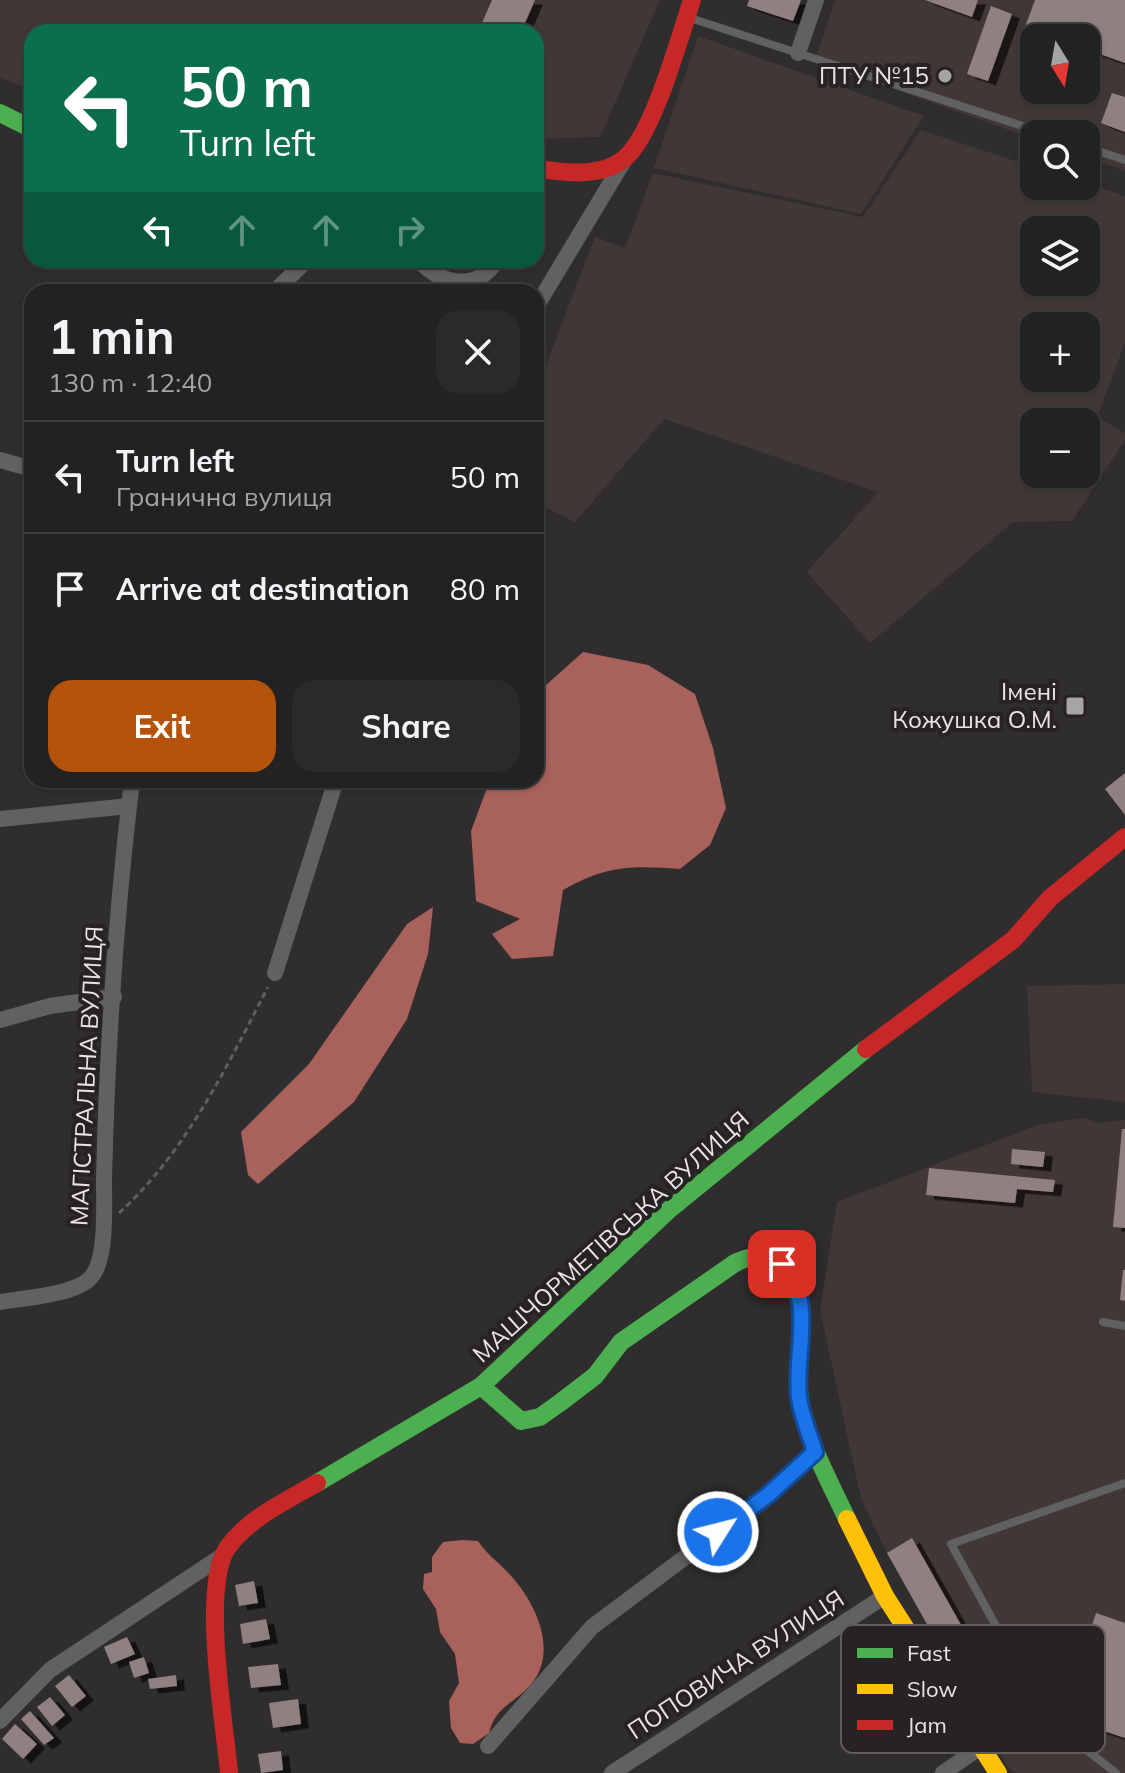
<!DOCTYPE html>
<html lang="en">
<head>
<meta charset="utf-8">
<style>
  :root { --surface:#232222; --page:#2b2a2a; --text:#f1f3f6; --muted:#a3a4a5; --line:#403f40; --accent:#b45309 }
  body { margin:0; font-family:Mulish,sans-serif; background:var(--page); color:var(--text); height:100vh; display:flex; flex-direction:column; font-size:30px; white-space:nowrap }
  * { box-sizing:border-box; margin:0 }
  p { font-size:26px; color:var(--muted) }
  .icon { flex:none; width:44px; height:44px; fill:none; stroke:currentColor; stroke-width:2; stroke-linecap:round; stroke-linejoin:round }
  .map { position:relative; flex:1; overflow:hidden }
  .drawer { position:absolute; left:24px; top:284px; width:520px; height:504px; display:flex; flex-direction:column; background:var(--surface); border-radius:24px; box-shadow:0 2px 6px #0004,0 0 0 2px var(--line) }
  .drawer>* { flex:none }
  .banner { position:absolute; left:24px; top:24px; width:520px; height:244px; border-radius:24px; box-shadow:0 2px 6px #0004,0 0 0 2px var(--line); background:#0b6e4f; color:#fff; overflow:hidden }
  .needle { width:52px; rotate:169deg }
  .buttons { position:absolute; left:1020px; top:24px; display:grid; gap:16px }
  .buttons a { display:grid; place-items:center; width:80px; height:80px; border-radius:16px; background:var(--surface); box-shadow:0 2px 6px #0004,0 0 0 2px var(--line); font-size:40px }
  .pin { position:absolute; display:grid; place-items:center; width:68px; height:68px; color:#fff; margin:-34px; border-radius:16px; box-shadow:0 4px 12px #0006 }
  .me { position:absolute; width:88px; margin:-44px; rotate:54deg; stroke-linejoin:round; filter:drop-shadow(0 0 6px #0008) }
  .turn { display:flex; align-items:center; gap:28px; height:168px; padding:0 24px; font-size:36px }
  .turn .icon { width:104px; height:104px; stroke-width:2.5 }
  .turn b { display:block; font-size:56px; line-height:68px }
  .lanes { display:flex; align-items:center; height:76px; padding:0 24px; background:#0003; justify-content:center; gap:40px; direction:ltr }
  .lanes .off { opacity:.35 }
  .round { display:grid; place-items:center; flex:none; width:84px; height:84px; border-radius:24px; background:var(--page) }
  .head { display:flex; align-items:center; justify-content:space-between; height:136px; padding:0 24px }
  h1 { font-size:48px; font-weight:700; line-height:60px }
  .cta { display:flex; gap:16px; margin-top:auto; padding:16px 24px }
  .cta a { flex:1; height:92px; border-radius:24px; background:var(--accent); color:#fff; font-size:32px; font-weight:700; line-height:92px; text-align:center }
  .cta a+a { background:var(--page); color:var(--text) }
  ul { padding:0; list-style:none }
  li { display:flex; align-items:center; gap:24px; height:112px; padding:0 24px; border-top:2px solid var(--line) }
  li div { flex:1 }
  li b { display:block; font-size:30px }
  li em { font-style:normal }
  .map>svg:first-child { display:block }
  .built { fill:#403736; fill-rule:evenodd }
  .water { fill:#a8615b }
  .building { fill:#908180; filter:url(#shadow) }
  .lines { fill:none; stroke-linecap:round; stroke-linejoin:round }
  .path { stroke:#5f5f5f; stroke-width:3; stroke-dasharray:6 4; stroke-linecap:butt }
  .lane { stroke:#616161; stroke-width:8 }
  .street { stroke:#616161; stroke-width:16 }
  .fast { stroke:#4caf50; stroke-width:18 }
  .slow { stroke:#ffc107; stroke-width:18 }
  .jam { stroke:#c62828; stroke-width:18 }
  .route-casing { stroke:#114b97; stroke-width:20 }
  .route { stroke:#1a73e8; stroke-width:14 }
  .poi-dot { fill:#a6a4a4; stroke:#262322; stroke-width:3 }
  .labels { text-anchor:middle; stroke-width:8; stroke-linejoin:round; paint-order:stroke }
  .poi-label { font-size:24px; fill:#e6e4e4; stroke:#262322; text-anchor:end }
  .street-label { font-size:24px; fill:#e6e4e4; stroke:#262322 }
  .key { fill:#262322; stroke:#605d5c; stroke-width:2 }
  .key-label { font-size:22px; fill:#e6e4e4 }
</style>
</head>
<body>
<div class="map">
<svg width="1125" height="1773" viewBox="0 0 1125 1773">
  <defs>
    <filter id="shadow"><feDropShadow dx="8" dy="4.5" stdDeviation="0" flood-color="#0009"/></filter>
  </defs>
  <rect width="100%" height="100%" fill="#2f2d2d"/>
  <!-- built -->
  <g class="built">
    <polygon points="0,0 660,0 600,137 536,139 536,32 32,32 32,91 0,77"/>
    <path d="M835,0H1125V171L1086,157V134H1034V139L815,61ZM1034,38H1086V90H1034Z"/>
    <polygon points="698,36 924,116 861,214 654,168"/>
    <path d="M921,130L1034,167V186H1086V183L1125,196V343L1097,417L1125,433V440L1072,521L1013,522L870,643L807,572L878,492L664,419L575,522L536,503V391L595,237L625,248L653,173L863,217ZM1034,230H1086V282H1034ZM1034,326H1086V378H1034ZM1034,422H1086V474H1034Z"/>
    <polygon points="1125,984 1125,1102 1032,1092 1027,986"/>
    <polygon points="1084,1118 1097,1123 1125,1120 1125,1773 1016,1773 1007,1766 887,1553 861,1499 820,1310 837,1202 1040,1124"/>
  </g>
  <!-- water -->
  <g class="water">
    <path d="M583,652L648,665L695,694L713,748L726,808L710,845L680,869C631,865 605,866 563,890L553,956L512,959L492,934L520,919L476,901L471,831L490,780H536V701L545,686Z"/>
    <polygon points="433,907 428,954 407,1019 354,1102 258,1184 248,1175 241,1132 309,1064 407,924"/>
    <path d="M462,1540L478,1541C488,1556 501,1564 512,1577C536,1604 558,1651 532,1683C515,1704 496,1705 489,1733L473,1744L460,1743L451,1728L449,1701L459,1683L455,1654L440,1632L436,1609L423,1589L424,1574L432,1572V1557L443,1542Z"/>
  </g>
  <!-- building -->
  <g class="building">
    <polygon points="492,0 535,0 521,32 478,32"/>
    <polygon points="749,0 801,0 793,21 747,6"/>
    <polygon points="925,0 978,0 972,17"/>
    <polygon points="1035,0 1125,0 1125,63 1086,49 1086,38 1055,38 1025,27"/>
    <polygon points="991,6 1012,14 988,81 967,74"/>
    <polygon points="1112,93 1125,97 1125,132 1101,123"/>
    <polygon points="1125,773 1125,815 1105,789"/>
    <polygon points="1122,1129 1125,1129 1125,1228 1113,1227"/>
    <polygon points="1012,1149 1045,1152 1043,1167 1011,1164"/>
    <polygon points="929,1168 1055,1180 1053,1192 1017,1189 1015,1203 926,1195"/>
    <polygon points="1123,1270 1125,1270 1125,1301 1120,1300"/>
    <polygon points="912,1538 1000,1694 974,1708 887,1553"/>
    <polygon points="254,1581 258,1603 239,1606 235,1585"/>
    <polygon points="1096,1613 1125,1623 1125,1738 1062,1717"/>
    <polygon points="266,1619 270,1639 243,1644 240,1624"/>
    <polygon points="127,1637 135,1654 111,1664 104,1647"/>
    <polygon points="144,1657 149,1673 134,1678 129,1662"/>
    <polygon points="278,1664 281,1685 251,1688 248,1667"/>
    <polygon points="69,1675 86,1696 72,1707 55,1686"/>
    <polygon points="176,1675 177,1686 150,1689 148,1679"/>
    <polygon points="50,1697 65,1715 52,1726 37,1707"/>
    <polygon points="298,1699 301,1724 273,1728 269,1703"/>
    <polygon points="30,1711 54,1738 44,1745 21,1719"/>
    <polygon points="15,1724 37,1744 23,1759 2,1739"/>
    <polygon points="281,1751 283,1770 261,1773 258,1754"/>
  </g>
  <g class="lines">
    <!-- path -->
    <path class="path" d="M119,1213C186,1152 227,1066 268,987"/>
    <!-- lane -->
    <g class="lane">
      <polyline points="690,18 1047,134"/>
      <polyline points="1086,147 1125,160"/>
      <polyline points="1103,1322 1125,1326"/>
      <polyline points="1116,1773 1062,1731 1023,1675 951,1544 1125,1483"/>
    </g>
    <!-- street -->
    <g class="street">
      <polyline points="798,53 816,0"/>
      <path d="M418,260C441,284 476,293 497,260"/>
      <polyline points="274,292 307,260"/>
      <polyline points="536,307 625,159"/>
      <polyline points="0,460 32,469"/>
      <polyline points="0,819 129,806"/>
      <polyline points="275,973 336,780"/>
      <polyline points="0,1020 50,1006 114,997"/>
      <path d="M0,1302C23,1298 78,1295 92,1276C107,1258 104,1204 104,1181C107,1047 116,913 132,780"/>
      <polyline points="0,1721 50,1670 222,1556"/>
      <polyline points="488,1746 592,1627 768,1495 815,1452"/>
      <polyline points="612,1773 885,1596"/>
      <polyline points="943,1773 979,1748"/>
    </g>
    <!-- fast -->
    <g class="fast">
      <polyline points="0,113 32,129"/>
      <path d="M481,1386L521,1421L540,1417L561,1402L595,1376L621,1342L735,1263C750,1256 760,1254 775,1261C819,1282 793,1362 800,1399C807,1442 829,1480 847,1519"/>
      <polyline points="317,1483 481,1386 670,1209 866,1049"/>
    </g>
    <!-- slow -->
    <polyline class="slow" points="847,1519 885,1596 998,1773"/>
    <!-- jam -->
    <g class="jam">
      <path d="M536,168C563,173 602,178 625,158C653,135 680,36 692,0"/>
      <polyline points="866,1049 1013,940 1050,898 1125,837"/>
      <path d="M229,1773C225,1725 200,1585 228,1547C249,1518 286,1501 317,1483"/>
    </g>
  </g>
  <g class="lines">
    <!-- route casing -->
    <g class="route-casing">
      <path id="route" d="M718,1532L768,1495L815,1452C810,1435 801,1415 799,1397C794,1354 816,1299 782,1264"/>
    </g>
    <!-- route -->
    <use href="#route" class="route"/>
  </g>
  <!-- markers -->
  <g class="poi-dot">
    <circle cx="945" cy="76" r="8"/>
    <rect x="1065" y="696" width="20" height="20" rx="4"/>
  </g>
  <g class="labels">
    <!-- poi labels -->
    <g class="poi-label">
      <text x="929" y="84">ПТУ №15</text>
      <text x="1057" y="700">Імені<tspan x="1057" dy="28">Кожушка О.М.</tspan></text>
    </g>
    <!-- street labels -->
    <g class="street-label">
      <text transform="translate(87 1076) rotate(-87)" y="8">МАГІСТРАЛЬНА ВУЛИЦЯ</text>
      <text transform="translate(611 1237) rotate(-42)" y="8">МАШЧОРМЕТІВСЬКА ВУЛИЦЯ</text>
      <text transform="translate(736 1665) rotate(-33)" y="8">ПОПОВИЧА ВУЛИЦЯ</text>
    </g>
  </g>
  <!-- legend -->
  <rect x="841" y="1625" width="264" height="128" rx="12" class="key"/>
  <rect x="857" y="1648" width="36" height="10" fill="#4caf50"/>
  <rect x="857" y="1684" width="36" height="10" fill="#ffc107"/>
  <rect x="857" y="1720" width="36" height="10" fill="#c62828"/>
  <g class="key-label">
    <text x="907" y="1661">Fast</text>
    <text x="907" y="1697">Slow</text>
    <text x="907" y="1733">Jam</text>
  </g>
</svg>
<div class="buttons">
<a><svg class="needle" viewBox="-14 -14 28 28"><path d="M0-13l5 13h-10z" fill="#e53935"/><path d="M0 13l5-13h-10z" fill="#a3a4a5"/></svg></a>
<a><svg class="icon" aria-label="search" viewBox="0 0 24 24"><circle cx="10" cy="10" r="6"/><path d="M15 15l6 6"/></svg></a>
<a><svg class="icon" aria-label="layers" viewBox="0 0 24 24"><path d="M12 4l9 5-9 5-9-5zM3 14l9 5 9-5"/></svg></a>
<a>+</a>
<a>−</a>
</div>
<div class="pin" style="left:782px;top:1264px;background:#d93025"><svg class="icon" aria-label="arrive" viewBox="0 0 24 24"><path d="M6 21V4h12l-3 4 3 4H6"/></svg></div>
<svg class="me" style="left:718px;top:1532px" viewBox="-20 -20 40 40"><circle r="17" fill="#1a73e8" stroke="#fff" stroke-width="3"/><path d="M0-11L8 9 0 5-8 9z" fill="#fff"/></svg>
<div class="banner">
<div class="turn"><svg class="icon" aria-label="left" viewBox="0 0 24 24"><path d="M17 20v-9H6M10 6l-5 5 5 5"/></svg><div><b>50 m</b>Turn left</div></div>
<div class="lanes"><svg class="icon" aria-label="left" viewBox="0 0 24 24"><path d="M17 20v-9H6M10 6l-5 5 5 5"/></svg><svg class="icon off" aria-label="ahead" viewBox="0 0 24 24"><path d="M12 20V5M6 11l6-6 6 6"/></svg><svg class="icon off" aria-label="ahead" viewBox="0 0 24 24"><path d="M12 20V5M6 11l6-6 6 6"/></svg><svg class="icon off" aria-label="right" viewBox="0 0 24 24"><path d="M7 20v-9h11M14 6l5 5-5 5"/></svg></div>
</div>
<section class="drawer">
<div class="head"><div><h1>1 min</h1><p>130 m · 12:40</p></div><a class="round"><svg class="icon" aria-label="close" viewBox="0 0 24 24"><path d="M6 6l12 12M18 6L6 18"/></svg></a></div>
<ul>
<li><svg class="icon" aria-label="left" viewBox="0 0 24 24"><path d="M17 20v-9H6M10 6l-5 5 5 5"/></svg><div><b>Turn left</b><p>Гранична вулиця</p></div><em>50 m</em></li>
<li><svg class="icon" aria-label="arrive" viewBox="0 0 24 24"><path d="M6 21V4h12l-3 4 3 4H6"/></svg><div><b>Arrive at destination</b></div><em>80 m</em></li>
</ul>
<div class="cta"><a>Exit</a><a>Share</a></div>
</section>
</div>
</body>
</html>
